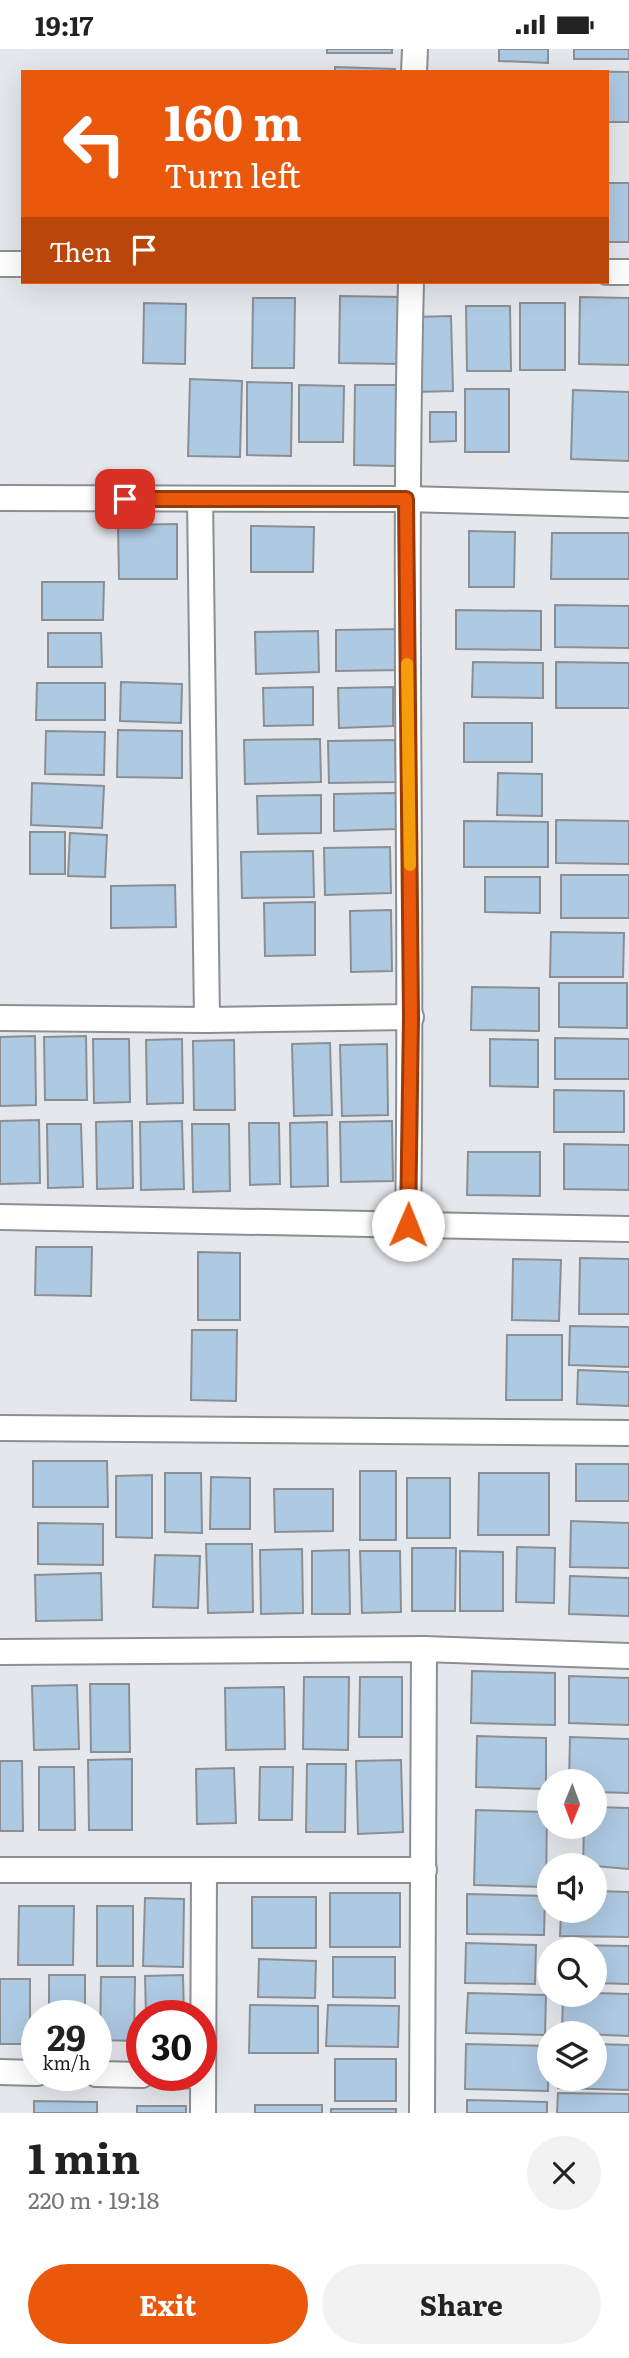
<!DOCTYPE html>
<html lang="en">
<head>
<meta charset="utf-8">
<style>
  :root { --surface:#fff; --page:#f2f2f2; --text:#222; --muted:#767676; --accent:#ea580c }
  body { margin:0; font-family:Literata,serif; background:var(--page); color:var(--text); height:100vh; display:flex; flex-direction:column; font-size:26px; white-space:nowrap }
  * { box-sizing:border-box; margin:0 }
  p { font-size:23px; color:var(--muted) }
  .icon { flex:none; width:38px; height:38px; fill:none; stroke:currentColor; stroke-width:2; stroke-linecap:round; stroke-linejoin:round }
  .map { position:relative; height:2064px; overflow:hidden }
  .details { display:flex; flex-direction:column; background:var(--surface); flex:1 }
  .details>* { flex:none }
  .hud { position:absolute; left:21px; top:21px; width:588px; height:214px; border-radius:0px; box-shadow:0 7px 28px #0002; background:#ea580c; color:#fff; overflow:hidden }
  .needle { width:46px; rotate:181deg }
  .fabs { position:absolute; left:537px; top:1720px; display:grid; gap:14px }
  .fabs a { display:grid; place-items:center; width:70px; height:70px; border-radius:50%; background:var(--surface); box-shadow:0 7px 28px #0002; font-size:35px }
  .speed { position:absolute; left:21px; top:1951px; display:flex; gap:14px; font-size:35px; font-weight:700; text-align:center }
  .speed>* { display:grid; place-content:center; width:91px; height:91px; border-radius:50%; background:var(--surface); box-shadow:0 7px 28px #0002; line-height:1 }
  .speed small { font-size:18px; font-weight:400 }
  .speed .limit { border:10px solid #d22; background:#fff; color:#111 }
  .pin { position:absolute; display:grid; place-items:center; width:60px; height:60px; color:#fff; margin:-30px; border-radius:14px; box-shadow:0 4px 10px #0006 }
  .me { position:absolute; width:77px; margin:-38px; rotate:1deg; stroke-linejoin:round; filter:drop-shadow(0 0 5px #0008) }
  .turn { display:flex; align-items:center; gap:24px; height:147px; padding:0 28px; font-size:32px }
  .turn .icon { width:91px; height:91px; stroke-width:2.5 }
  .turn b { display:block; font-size:49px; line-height:60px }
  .then { display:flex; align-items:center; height:66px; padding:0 28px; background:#0003; gap:14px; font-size:26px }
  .round { display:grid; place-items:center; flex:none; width:74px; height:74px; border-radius:37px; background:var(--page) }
  .overview { display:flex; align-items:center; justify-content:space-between; height:119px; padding:0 28px }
  h1 { font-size:42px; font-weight:700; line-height:52px }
  .action { display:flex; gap:14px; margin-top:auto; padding:14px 28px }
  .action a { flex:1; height:80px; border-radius:42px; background:var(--accent); color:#fff; font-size:28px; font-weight:700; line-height:80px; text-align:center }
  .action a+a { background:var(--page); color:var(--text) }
  .status { display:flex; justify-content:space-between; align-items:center; height:49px; padding:0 35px; background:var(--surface); direction:ltr }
  .status svg { height:19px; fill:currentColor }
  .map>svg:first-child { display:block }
  .building { fill:#aec9e2; stroke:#8b8f93; stroke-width:2 }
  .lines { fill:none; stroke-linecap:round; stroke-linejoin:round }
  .street-casing { stroke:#8b8f93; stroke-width:28 }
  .street { stroke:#fff; stroke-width:24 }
  .route-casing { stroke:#983908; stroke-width:18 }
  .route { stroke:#ea580c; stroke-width:12 }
  .slow { stroke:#f59e0b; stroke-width:12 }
</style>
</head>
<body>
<div class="status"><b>19:17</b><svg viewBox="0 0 49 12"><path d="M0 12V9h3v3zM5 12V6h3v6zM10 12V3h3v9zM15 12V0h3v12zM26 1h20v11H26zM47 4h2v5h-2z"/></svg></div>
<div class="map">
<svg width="629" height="2064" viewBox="0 0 629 2064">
  <rect width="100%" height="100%" fill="#e4e8ed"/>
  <!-- building -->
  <g class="building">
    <rect x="327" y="0" width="65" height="4"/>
    <polygon points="499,0 548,0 548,14 499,12"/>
    <rect x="574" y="0" width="55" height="10"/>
    <polygon points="335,18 395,20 395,23 335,23"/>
    <polygon points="562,22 629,23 629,73 607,73 607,23"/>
    <rect x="607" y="134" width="22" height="59"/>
    <polygon points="340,247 401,248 401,315 339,314"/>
    <polygon points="580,248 629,249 629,316 579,315"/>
    <polygon points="253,249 295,249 294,319 252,319"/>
    <polygon points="144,254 186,255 185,315 143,314"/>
    <rect x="520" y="254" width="45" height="67"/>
    <polygon points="466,257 510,257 511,322 467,322"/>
    <polygon points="451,267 453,342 414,343 412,268"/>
    <polygon points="190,330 242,332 240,408 188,407"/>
    <polygon points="247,333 292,334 291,407 247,406"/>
    <polygon points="299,336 344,337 343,393 299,393"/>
    <polygon points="355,336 397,336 396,417 354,416"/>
    <rect x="465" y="340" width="44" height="63"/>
    <polygon points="573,341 629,343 629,412 571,410"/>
    <polygon points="430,363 456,363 456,392 430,393"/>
    <polygon points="177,475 177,530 119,530 118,476"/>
    <polygon points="251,477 314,478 313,523 251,523"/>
    <polygon points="469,482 515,483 514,538 469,538"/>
    <polygon points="552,484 629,484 629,530 551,530"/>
    <polygon points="42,533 104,533 103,571 42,571"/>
    <polygon points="555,556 629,557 629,599 555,598"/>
    <polygon points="456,561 541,562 541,601 456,600"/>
    <polygon points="403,580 404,621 336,622 336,581"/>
    <polygon points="318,582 319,623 256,625 255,583"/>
    <polygon points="48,584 101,584 102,618 48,618"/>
    <polygon points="473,613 543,614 543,649 472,648"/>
    <polygon points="556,613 629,614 629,659 556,659"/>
    <polygon points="121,633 182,635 181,674 120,672"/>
    <polygon points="37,634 105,634 105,671 36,671"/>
    <polygon points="313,638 313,676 264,677 263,639"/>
    <polygon points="393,638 393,677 339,679 338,639"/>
    <rect x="464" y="674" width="68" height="39"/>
    <polygon points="118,681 182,682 182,729 117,728"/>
    <polygon points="46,682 105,683 104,726 45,725"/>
    <polygon points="320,690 321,733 245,735 244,691"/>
    <polygon points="395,691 396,733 329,734 328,692"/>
    <polygon points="498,724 542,725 542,767 497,766"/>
    <polygon points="32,734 104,737 102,779 31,776"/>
    <polygon points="396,744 397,780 334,782 334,745"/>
    <polygon points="321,746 321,784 258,785 257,747"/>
    <polygon points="556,771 629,772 629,815 556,814"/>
    <polygon points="464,772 548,773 548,818 464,818"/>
    <rect x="30" y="783" width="35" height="42"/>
    <polygon points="70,784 107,786 105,828 68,827"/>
    <polygon points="390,798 391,844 325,846 324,799"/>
    <polygon points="313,802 314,848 242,849 241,803"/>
    <rect x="561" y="826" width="68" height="43"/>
    <polygon points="485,828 540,828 540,864 485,863"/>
    <polygon points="175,836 176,878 111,879 111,837"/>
    <polygon points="315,853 315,906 265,907 264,854"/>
    <polygon points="391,861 392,922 351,923 350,862"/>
    <polygon points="551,883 624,884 623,928 550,928"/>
    <polygon points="559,934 627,934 627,979 559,978"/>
    <polygon points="472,938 539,939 539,982 471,981"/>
    <polygon points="35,987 36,1056 0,1057 0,988"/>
    <polygon points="86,987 87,1051 45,1051 44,988"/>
    <polygon points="555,989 629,990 629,1030 555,1030"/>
    <polygon points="93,990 129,990 130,1053 94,1054"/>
    <polygon points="182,990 183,1054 147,1055 146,991"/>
    <polygon points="490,990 538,991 538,1038 490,1037"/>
    <polygon points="234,991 235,1061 194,1061 193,992"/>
    <polygon points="330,994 332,1066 294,1067 292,995"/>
    <polygon points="387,995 388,1066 342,1067 340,996"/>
    <polygon points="554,1041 624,1042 624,1083 554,1083"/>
    <polygon points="39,1071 40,1134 0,1135 0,1072"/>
    <polygon points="132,1072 133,1139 97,1140 96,1073"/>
    <polygon points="182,1072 184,1140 141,1141 140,1073"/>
    <polygon points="392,1072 393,1132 341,1133 340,1073"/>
    <polygon points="327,1073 328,1137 291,1138 290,1074"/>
    <polygon points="249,1074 279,1074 280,1135 250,1136"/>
    <polygon points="47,1075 81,1075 83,1138 48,1139"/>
    <polygon points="192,1075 229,1075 230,1142 193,1143"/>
    <polygon points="564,1095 629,1096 629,1141 564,1140"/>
    <polygon points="468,1103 540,1103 540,1147 467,1146"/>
    <polygon points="36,1198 92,1198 91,1247 35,1246"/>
    <polygon points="198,1203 240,1204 240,1271 198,1271"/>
    <polygon points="580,1209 629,1210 629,1265 579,1265"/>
    <polygon points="513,1210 561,1211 559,1272 512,1271"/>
    <polygon points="570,1277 629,1278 629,1318 569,1316"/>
    <polygon points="192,1281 237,1281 236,1352 191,1351"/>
    <polygon points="507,1286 562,1286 562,1351 506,1351"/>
    <polygon points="578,1321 629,1323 629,1357 577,1355"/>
    <polygon points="33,1412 107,1412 108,1458 33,1458"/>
    <rect x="576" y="1415" width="53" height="37"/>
    <rect x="360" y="1422" width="36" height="69"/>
    <polygon points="165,1424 201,1424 202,1484 165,1483"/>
    <polygon points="479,1424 549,1424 549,1486 478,1486"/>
    <polygon points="152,1426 152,1489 116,1488 116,1427"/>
    <polygon points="211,1428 250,1429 250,1480 210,1480"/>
    <rect x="407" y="1429" width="43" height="60"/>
    <polygon points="274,1440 333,1440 333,1482 275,1483"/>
    <polygon points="571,1472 629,1474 629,1519 570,1518"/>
    <polygon points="38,1474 103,1475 103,1516 38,1515"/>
    <polygon points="206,1495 252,1495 253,1563 208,1564"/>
    <polygon points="517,1498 555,1499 554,1554 516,1553"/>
    <polygon points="412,1499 456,1499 455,1562 412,1562"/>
    <polygon points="302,1500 303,1564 261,1565 260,1501"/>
    <polygon points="349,1501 350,1565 312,1565 312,1502"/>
    <polygon points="360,1502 400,1502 401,1563 362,1564"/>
    <polygon points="460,1502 503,1503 503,1562 460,1562"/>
    <polygon points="155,1506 200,1507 198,1559 153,1558"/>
    <polygon points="101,1524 102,1571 36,1572 35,1526"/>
    <polygon points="570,1527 629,1529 629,1567 569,1565"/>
    <polygon points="472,1622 555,1624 555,1676 471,1674"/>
    <polygon points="569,1627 629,1629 629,1676 569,1674"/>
    <polygon points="304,1628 349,1628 348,1701 303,1700"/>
    <polygon points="360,1628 402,1628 402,1688 359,1688"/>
    <polygon points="90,1635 129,1635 130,1703 91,1703"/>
    <polygon points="77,1636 79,1700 34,1701 32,1637"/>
    <polygon points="284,1638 285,1700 226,1701 225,1639"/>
    <polygon points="477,1687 546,1689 546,1740 476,1738"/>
    <polygon points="570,1688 629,1690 629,1744 595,1743 595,1732 569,1732"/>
    <polygon points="132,1710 132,1781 89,1781 88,1711"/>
    <polygon points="401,1711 403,1783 358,1785 356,1712"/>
    <polygon points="0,1712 22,1712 23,1782 0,1782"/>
    <polygon points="307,1715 346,1715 345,1783 306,1783"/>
    <polygon points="39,1718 74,1718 75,1781 39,1781"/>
    <polygon points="260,1718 293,1718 292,1771 259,1771"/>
    <polygon points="234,1719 236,1774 197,1775 196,1720"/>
    <polygon points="595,1758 629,1759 629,1820 583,1816 584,1778 595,1778"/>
    <polygon points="476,1761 547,1763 546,1838 474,1836"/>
    <polygon points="595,1842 629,1843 629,1888 560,1887 561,1862 595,1862"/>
    <rect x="330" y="1844" width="70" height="54"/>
    <polygon points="467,1845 545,1847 544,1886 467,1885"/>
    <rect x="252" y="1848" width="64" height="51"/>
    <polygon points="145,1849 184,1850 183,1918 143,1917"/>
    <polygon points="19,1857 74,1857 73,1916 18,1916"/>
    <rect x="97" y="1857" width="36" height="60"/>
    <polygon points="466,1894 536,1896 535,1935 465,1934"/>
    <polygon points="567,1896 629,1897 629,1935 595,1934 595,1900 567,1900"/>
    <polygon points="333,1908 395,1908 395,1949 333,1948"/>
    <polygon points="259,1910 316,1912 315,1949 258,1948"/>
    <rect x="49" y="1926" width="36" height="41"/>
    <polygon points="183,1926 184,1967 146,1967 145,1927"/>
    <polygon points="101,1928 135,1928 134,1992 100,1991"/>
    <rect x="0" y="1930" width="30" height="65"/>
    <polygon points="468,1944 546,1946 545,1986 466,1984"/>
    <polygon points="595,1944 629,1945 629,1987 562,1984 563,1946"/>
    <polygon points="250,1956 318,1957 318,2004 249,2004"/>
    <polygon points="328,1956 399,1957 398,1998 326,1997"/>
    <polygon points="466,1995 549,1997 548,2042 465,2040"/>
    <polygon points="595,1995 629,1996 629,2041 558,2039 558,2030 595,2030"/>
    <rect x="335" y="2010" width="61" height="42"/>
    <polygon points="558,2044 629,2045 629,2064 557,2064"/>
    <polygon points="467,2051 547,2053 547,2064 467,2064"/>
    <polygon points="34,2052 97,2053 97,2064 34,2064"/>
    <rect x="255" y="2056" width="67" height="8"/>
    <rect x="137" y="2057" width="49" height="7"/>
    <rect x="331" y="2060" width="65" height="4"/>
  </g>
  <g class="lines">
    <!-- street casing -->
    <g class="street-casing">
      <g id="street">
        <polyline points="414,23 415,0"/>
        <polyline points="0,215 23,215"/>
        <polyline points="607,223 629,223"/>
        <polyline points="0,449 406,450 629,456"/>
        <polyline points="200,450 207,971"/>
        <polyline points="0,969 207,971 411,968"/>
        <polyline points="0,1168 629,1180"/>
        <path d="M408,1176C413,861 403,547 411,233"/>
        <polyline points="0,1379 629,1384"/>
        <polyline points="0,1603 424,1600 629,1607"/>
        <polyline points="0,1821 424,1821"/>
        <polyline points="0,2023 37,2024"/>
        <polyline points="96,2025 142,2026"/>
        <polyline points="174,2026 203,2027"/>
        <polyline points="203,2064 204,1822"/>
        <polyline points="422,2064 424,1600"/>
      </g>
    </g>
    <!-- street -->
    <use href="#street" class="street"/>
  </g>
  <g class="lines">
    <!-- route casing -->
    <g class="route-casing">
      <polyline id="route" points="125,450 406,450 411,968 408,1176"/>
    </g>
    <!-- route -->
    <use href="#route" class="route"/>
    <!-- slow -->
    <polyline class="slow" points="407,615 410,816"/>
  </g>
</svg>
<div class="fabs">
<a><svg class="needle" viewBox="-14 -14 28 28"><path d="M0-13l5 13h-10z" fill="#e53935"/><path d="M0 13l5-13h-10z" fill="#767676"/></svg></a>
<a><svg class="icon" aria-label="sound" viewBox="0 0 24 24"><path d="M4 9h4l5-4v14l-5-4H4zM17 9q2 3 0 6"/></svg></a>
<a><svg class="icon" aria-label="search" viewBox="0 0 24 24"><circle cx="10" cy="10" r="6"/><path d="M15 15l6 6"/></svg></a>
<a><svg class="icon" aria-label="layers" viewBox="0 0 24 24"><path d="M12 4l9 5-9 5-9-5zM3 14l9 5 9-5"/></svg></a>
</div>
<div class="speed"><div>29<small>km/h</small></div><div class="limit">30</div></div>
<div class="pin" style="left:125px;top:450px;background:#d93025"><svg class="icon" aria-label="arrive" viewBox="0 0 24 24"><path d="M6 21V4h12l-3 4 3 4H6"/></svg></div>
<svg class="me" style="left:408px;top:1176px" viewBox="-20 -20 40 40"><circle r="19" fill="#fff"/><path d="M0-13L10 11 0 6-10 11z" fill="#ea580c"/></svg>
<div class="hud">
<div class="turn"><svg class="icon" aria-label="left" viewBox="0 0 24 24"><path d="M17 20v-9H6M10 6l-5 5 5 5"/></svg><div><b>160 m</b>Turn left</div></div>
<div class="then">Then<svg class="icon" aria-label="arrive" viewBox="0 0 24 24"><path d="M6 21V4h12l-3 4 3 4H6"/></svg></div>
</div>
</div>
<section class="details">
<div class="overview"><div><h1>1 min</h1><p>220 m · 19:18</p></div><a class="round"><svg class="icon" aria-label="close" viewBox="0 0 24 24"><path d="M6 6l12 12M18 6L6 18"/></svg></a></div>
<div class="action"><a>Exit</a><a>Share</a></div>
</section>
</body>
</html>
